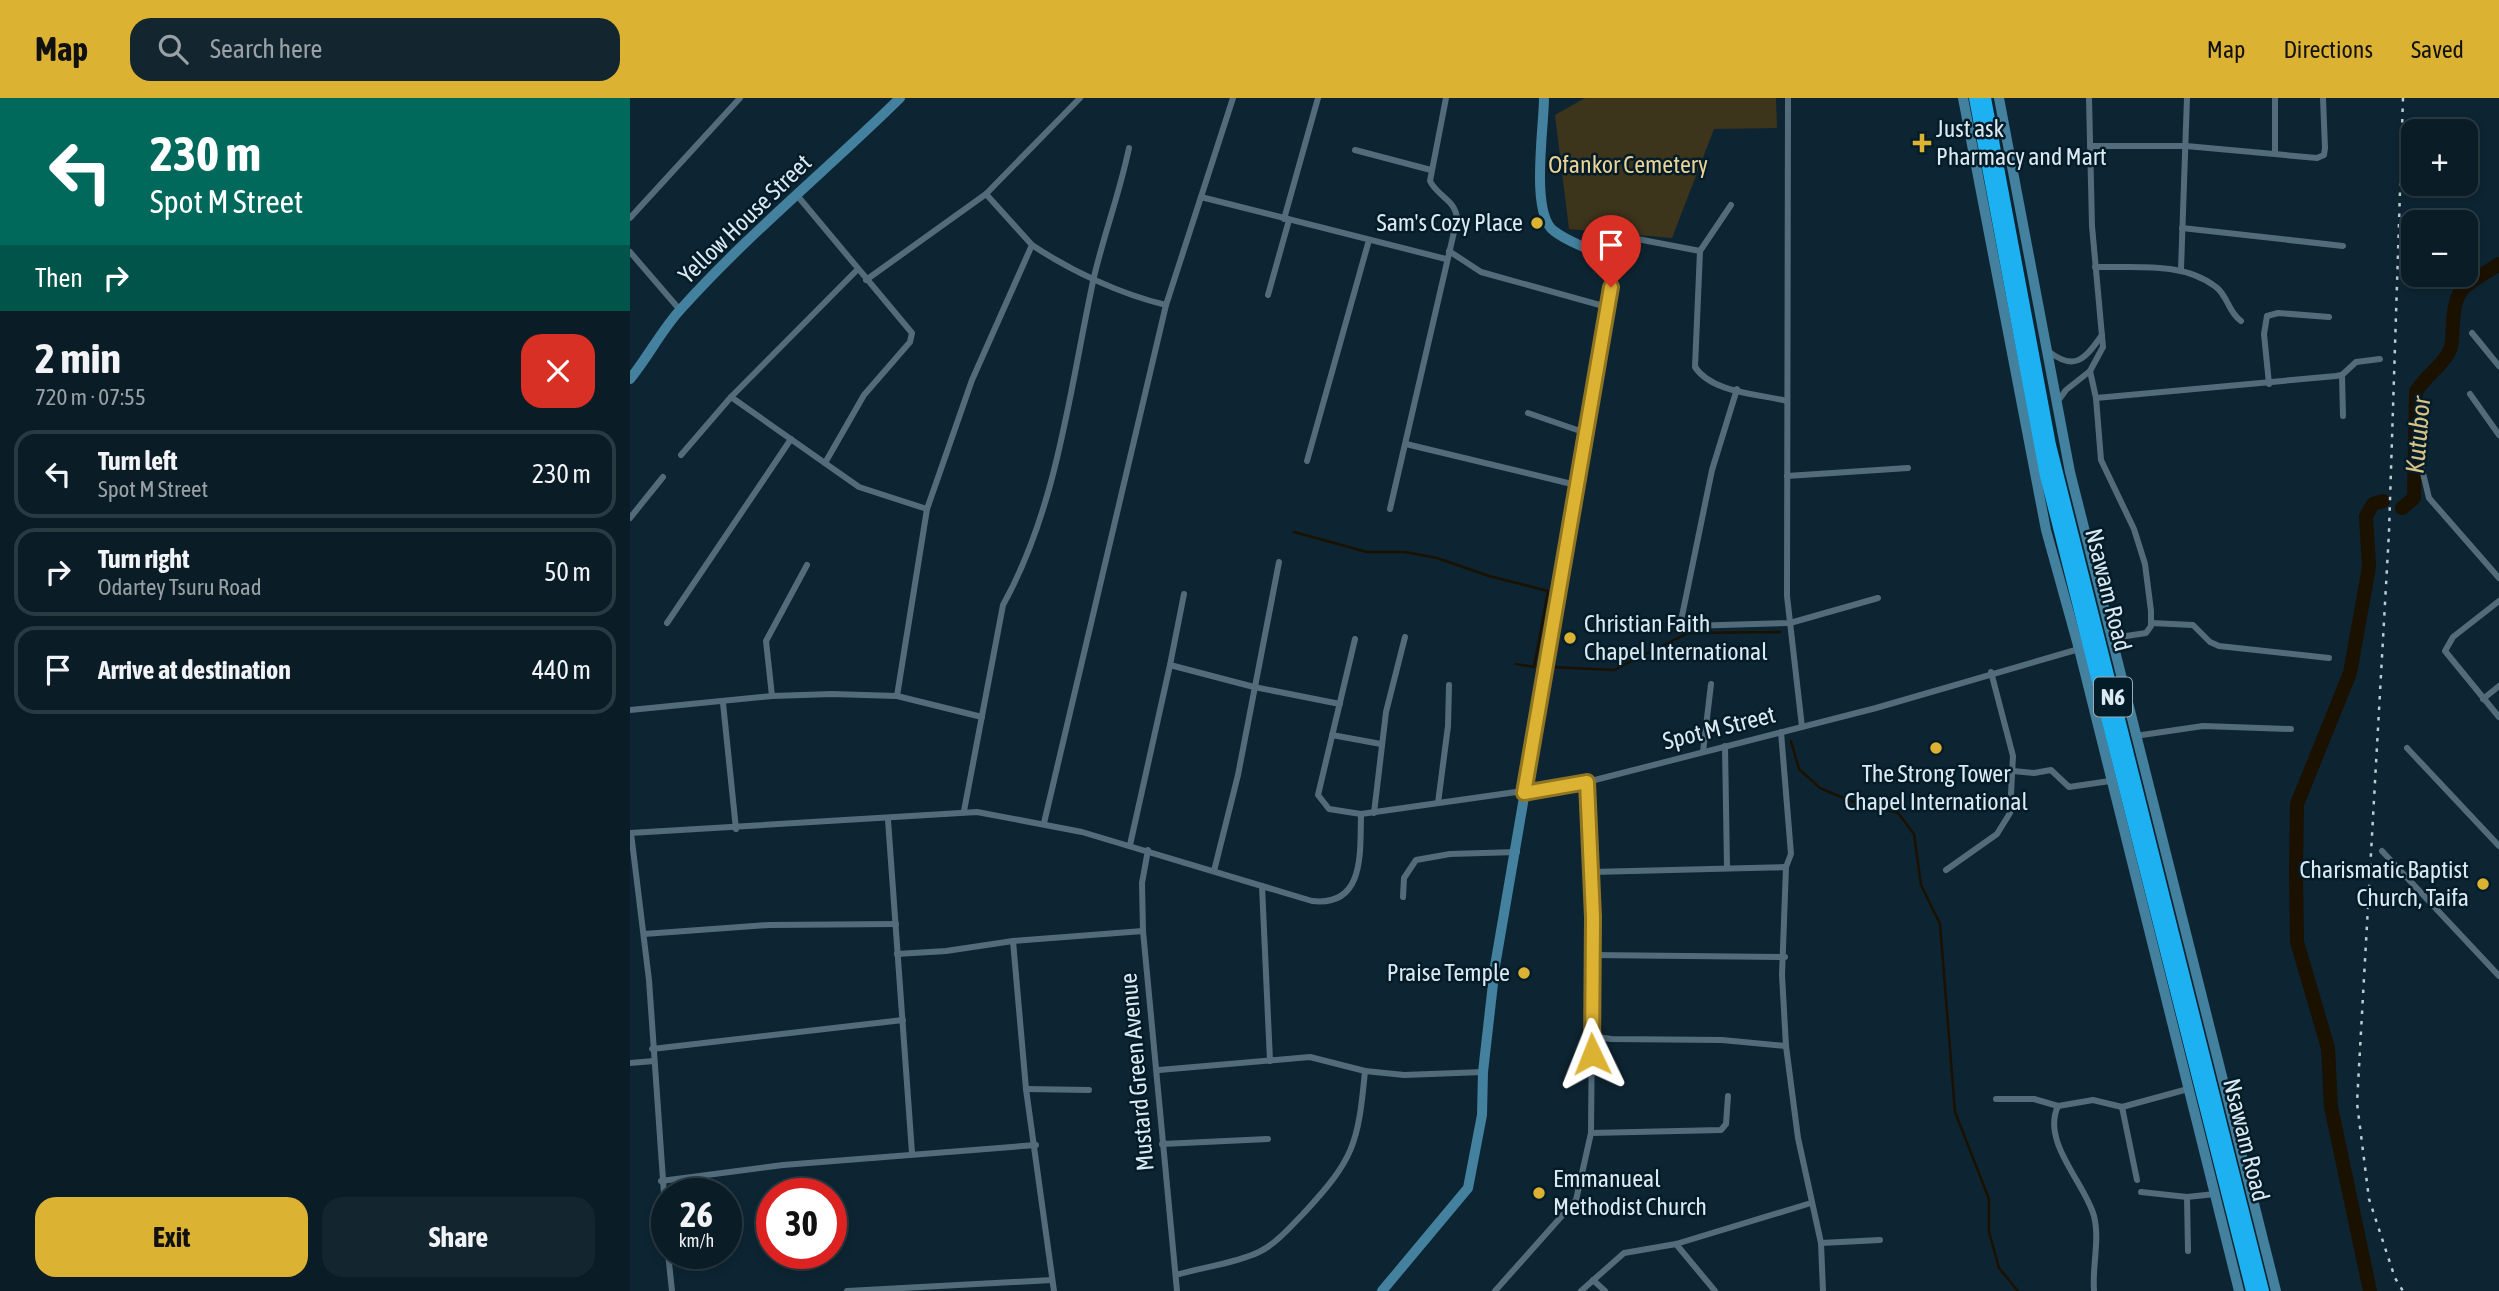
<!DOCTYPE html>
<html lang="en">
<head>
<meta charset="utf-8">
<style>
  :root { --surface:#0a1c26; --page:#13252e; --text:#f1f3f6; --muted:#99a1a7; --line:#2a3a43; --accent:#dcb233 }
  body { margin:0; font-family:"Asap Condensed",sans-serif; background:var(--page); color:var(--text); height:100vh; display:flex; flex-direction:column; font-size:26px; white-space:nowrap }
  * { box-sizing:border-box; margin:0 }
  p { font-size:23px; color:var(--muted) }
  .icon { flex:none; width:38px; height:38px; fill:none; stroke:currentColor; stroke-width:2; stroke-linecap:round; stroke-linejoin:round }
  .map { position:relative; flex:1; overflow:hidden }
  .drawer { display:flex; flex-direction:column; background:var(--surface); width:630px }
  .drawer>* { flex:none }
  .guide { background:#00695c; color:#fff; overflow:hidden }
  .tools { position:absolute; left:1771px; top:21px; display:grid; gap:14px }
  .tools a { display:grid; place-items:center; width:77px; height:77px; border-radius:14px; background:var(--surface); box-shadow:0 4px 10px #0003,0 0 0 2px var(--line); font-size:35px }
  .speed { position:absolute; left:21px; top:1080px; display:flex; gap:14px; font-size:35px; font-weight:700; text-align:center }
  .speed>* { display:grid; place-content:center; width:91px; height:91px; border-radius:50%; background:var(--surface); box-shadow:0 4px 10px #0003,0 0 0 2px var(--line); line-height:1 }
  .speed small { font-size:18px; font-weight:400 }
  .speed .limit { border:10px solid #d22; background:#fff; color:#111 }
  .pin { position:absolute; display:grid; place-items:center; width:60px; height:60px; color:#fff; margin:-72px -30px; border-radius:50% 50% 50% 0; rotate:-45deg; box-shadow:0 0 7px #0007 }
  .pin .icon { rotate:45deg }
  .me { position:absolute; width:77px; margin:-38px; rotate:358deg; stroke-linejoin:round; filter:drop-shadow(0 0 5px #0008) }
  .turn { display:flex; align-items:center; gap:24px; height:147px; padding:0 35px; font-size:32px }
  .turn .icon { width:91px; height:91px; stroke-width:2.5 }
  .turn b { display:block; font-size:49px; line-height:60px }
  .then { display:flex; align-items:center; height:66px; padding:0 35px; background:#0003; gap:14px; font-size:26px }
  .round { display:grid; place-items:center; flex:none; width:74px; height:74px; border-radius:21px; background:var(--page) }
  .summary { display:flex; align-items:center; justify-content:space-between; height:119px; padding:0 35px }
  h1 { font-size:42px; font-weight:700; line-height:52px }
  .primary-button { display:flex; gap:14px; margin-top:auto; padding:14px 35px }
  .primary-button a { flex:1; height:80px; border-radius:21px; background:var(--accent); color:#111; font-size:28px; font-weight:700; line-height:80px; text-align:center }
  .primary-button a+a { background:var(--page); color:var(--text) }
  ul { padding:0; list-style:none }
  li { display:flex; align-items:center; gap:21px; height:88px; margin:0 14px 10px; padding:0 21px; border:4px solid var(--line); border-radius:21px }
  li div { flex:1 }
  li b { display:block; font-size:26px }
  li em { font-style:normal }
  header { display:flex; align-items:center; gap:42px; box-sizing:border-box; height:98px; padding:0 35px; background:var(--accent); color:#111 }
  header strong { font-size:33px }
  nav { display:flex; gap:38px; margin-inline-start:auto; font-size:24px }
  .search { width:490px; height:63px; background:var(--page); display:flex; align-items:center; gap:18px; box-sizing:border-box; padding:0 24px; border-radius:21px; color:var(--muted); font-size:26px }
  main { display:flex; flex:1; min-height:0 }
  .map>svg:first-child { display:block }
  .green { fill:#3d341c }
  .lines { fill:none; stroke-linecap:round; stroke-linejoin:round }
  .stream { stroke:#1a1100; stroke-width:2.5 }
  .river { stroke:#1a1100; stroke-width:14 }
  .street { stroke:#536c7b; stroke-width:6 }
  .secondary { stroke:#43819e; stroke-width:10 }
  .highway { stroke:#1eb1f1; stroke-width:12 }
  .rail { stroke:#bcccd5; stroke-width:2.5; stroke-dasharray:3.5 7; stroke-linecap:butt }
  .route-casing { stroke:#8f7421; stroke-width:18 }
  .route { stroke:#dcb233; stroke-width:12 }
  .poi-dot { fill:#dcb233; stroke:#041c28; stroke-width:2.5 }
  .labels { text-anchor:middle; stroke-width:5; stroke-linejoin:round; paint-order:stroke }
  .shield { fill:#041c28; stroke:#9aacb5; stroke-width:2 }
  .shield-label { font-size:23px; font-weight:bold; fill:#dbe9f2 }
  .poi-label { font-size:24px; fill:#dbe9f2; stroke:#041c28; text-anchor:start }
  .park-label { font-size:24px; fill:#ead297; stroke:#041c28 }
  .street-label { font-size:24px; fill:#dbe9f2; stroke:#041c28 }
  .water-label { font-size:26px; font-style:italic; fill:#d9c286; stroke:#041c28 }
</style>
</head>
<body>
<header>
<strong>Map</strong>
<div class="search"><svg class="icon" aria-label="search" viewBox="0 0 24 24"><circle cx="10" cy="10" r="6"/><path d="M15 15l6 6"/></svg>Search here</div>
<nav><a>Map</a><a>Directions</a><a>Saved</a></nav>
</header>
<main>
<section class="drawer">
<div class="guide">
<div class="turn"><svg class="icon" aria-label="left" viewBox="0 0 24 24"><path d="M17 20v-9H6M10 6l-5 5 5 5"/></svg><div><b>230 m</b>Spot M Street</div></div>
<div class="then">Then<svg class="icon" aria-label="right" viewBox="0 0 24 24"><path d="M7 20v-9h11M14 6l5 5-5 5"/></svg></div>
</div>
<div class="summary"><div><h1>2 min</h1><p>720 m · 07:55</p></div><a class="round" style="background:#d93025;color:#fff"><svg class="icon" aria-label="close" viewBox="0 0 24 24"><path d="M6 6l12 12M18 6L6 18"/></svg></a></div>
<ul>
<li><svg class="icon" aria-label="left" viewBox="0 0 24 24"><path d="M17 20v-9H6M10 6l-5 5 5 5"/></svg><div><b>Turn left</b><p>Spot M Street</p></div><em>230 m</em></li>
<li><svg class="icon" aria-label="right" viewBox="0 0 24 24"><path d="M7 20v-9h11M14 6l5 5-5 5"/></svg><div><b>Turn right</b><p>Odartey Tsuru Road</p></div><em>50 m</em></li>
<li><svg class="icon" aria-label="arrive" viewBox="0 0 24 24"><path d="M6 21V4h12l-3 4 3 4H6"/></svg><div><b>Arrive at destination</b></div><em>440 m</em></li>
</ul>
<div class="primary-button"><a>Exit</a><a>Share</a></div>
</section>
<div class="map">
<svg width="1869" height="1193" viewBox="0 0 1869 1193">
  <rect width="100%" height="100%" fill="#0d2532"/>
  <!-- green -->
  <polygon class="green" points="955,0 1146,0 1147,30 1084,31 1042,140 939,131 925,17"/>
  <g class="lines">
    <!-- stream -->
    <g class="stream">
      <polyline points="664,434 737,454 775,454 807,460 859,478 918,493 904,569 886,566"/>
      <polyline points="921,569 984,572 1058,535 1150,534"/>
      <polyline points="1161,643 1169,671 1190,690 1218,702 1268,715 1284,736 1291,787 1310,826 1325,1014 1359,1101 1359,1134 1369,1170 1388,1193"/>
    </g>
    <!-- river -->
    <g class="river">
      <path d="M1772,410L1784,400L1786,294C1795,278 1812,269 1820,252C1823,245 1822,233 1823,225C1825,184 1839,187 1869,166"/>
      <polyline points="1740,1193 1701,1009 1698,950 1667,844 1666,773 1667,706 1720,575 1739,469 1736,418 1743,406 1753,403"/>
    </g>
    <!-- street -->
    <g class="street">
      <polyline points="1158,0 1157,498 1172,629"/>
      <polyline points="1460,48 1556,48 1687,60 1694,57 1695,50 1693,0"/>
      <polyline points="725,52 801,72"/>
      <polyline points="1645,56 1645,0"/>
      <polyline points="166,96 282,235 280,244 234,297 195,365"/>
      <polyline points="571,99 816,161"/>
      <path d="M1101,107L1070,153L1065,269C1082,295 1129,296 1157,303"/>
      <polyline points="0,120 110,0"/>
      <polyline points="654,121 688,0"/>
      <polyline points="1552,130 1713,148"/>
      <path d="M402,147C441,173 490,196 536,207"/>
      <polyline points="819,153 851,174 977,209"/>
      <polyline points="0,154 50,212"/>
      <path d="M1465,169C1504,170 1553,163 1586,189C1598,198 1598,214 1611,223"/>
      <polyline points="985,170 988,154 1002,140 1070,153"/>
      <polyline points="1551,171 1557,0"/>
      <polyline points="236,182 356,96 450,0"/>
      <polyline points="638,197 659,122"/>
      <polyline points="1842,235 1869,268"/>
      <path d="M1418,253C1445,274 1455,261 1472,237"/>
      <polyline points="1460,273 1466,300 1471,362 1504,431 1515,466 1521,513 1521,528 1516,535 1483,540"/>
      <polyline points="1712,277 1713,318"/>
      <polyline points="1639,286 1634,236 1637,218 1648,215 1699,219"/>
      <polyline points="1107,291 1082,372 1051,523 1058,528 1160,525 1248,500"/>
      <polyline points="1840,296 1869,337"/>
      <polyline points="101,299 229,389 297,411"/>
      <polyline points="1466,300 1706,278 1712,277 1726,264 1750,261"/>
      <polyline points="1428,303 1436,292 1460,273 1473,249 1462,128 1459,0"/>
      <polyline points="898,315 956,335"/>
      <polyline points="776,346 946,387"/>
      <polyline points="51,357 101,299 228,171"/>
      <polyline points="677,363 739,142"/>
      <polyline points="1792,371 1799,400 1869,480"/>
      <polyline points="1157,378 1278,370"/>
      <path d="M760,411L827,121C826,102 808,99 800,83L816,0"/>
      <polyline points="0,420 33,379"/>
      <polyline points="1869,503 1823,539 1815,553 1869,619"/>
      <polyline points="37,525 161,341"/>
      <polyline points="1521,525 1563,527 1580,544 1589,548 1699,560"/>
      <polyline points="725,541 688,697 699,711 731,716 957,684 1246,610 1449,551"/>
      <polyline points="540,567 554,496"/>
      <polyline points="142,598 136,543 177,467"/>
      <polyline points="267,598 297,411 342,282 402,147 356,96"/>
      <polyline points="1853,601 1869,588"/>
      <polyline points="93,605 106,731"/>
      <polyline points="0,612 142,598 202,596 267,598 352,619"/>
      <polyline points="1151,634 1161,756 1156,769"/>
      <polyline points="702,637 751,646"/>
      <polyline points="1505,638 1573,628 1661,631"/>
      <polyline points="1095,648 1097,769"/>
      <polyline points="1777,650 1869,748"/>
      <polyline points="1073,654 1081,586"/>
      <polyline points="1383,673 1404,675 1421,672 1439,689 1480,683"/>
      <polyline points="808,705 818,628 819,587"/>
      <path d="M334,713L373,507C428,408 440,289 464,179C474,136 490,94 499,50"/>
      <polyline points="744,715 756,614 775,539"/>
      <polyline points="258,722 282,1055"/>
      <polyline points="414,725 536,207 603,0"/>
      <path d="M0,735L347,714L452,734L682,803C735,809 730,755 731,716"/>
      <polyline points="1,735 19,882 37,1139"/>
      <polyline points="500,747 540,567 624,589 710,606"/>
      <polyline points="518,752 512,785 513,833 547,1193"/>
      <polyline points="1752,753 1869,878"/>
      <polyline points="1316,772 1367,736 1380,715 1383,658 1361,574"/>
      <polyline points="584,773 608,677 649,464"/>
      <polyline points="962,774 1156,769 1152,877 1156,948 1168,1040 1191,1145 1193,1193"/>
      <polyline points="632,788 640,963"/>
      <polyline points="773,799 774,780 786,762 820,756 887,754"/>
      <polyline points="14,836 139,827 266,826"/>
      <polyline points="383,843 396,991 424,1193"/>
      <polyline points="267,856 316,853 383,843 513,833"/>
      <polyline points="962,857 1155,859"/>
      <polyline points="961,938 981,941 1092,942 1156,948"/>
      <polyline points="22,951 273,922"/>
      <polyline points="0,965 24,963"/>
      <polyline points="529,972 680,959 735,973 774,977 853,974"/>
      <polyline points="396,991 459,992"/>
      <polyline points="1366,1001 1404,1001 1428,1008 1463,1002 1492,1009 1558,991"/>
      <path d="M1428,1008C1411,1044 1455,1085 1464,1118C1470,1142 1462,1168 1464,1193"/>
      <polyline points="1492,1009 1507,1082"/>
      <polyline points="961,1035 1091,1032 1096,1026 1098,998"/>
      <polyline points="532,1046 638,1041"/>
      <polyline points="31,1083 153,1067 406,1047"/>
      <polyline points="1511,1094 1557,1099 1585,1096"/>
      <polyline points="1557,1099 1558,1153"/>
      <polyline points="1191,1145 1250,1142"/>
      <polyline points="1046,1146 1085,1193"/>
      <polyline points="38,1155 42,1193"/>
      <path d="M546,1177C572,1169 604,1166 629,1154C646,1146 660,1129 673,1116C724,1061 728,1047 735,973"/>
      <polyline points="963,1182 975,1193"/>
      <polyline points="217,1193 422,1182"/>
      <polyline points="865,1193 946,1102 961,1035 963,819 957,684"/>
      <polyline points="951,1193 994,1155 1046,1146 1181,1105"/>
    </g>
    <!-- secondary -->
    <g class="secondary">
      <polyline points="1333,0 1416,432 1449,551 1609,1193"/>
      <polyline points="1369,0 1440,374 1646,1193"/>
      <path d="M0,281C18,259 31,233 50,212C118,136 198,71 270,0"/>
      <path d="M752,1193L838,1090L852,1017L853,974L865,868L985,170C969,151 943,148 924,133C900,115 914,30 914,0"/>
    </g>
    <!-- highway -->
    <g class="highway">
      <polyline points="1345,0 1416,378 1622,1193"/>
      <polyline points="1355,0 1420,347 1633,1193"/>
    </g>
    <!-- rail -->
    <polyline class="rail" points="1773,0 1759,434 1727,1005 1739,1101 1765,1180 1773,1193"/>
  </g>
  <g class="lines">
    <!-- route casing -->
    <g class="route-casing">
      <polyline id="route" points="962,956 963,819 957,684 894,695 981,189"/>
    </g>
    <!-- route -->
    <use href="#route" class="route"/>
  </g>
  <!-- markers -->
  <g class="poi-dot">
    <path d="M1288.5 34.5h7v7h7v7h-7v7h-7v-7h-7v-7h7z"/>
    <circle cx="907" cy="125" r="7"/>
    <circle cx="940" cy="540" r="7"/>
    <circle cx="1306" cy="650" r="7"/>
    <circle cx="1853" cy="786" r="7"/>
    <circle cx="894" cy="875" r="7"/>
    <circle cx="909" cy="1095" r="7"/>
  </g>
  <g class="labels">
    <!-- shield labels -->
    <rect class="shield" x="1464" y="579.5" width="38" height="39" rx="5"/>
    <g class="shield-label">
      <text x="1483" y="607">N6</text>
    </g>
    <!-- poi labels -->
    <g class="poi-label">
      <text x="1306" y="39">Just ask<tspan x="1306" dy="28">Pharmacy and Mart</tspan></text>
      <text x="893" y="133" text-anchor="end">Sam's Cozy Place</text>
      <text x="954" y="534">Christian Faith<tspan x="954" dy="28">Chapel International</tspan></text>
      <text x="1306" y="684" text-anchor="middle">The Strong Tower<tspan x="1306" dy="28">Chapel International</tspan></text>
      <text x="1839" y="780" text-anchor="end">Charismatic Baptist<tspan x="1839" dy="28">Church, Taifa</tspan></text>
      <text x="880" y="883" text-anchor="end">Praise Temple</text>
      <text x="923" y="1089">Emmanueal<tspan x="923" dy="28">Methodist Church</tspan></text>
    </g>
    <!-- park labels -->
    <g class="park-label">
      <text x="998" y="75">Ofankor Cemetery</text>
    </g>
    <!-- street labels -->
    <g class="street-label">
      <text transform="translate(115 121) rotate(-44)" y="8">Yellow House Street</text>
      <text transform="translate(1478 492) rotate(76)" y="8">Nsawam Road</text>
      <text transform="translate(1089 630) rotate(-14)" y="8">Spot M Street</text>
      <text transform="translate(507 974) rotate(-95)" y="8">Mustard Green Avenue</text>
      <text transform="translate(1616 1042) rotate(76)" y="8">Nsawam Road</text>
    </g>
    <!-- water labels -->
    <g class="water-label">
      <text transform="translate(1788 337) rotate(-85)" y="9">Kutubor</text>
    </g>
  </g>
</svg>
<div class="tools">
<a>+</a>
<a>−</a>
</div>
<div class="speed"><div>26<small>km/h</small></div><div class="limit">30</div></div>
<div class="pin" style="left:981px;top:189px;background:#d93025"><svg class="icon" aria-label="arrive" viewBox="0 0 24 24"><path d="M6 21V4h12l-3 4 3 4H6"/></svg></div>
<svg class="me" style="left:962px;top:956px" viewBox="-20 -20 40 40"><path d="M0-17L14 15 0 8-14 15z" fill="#dcb233" stroke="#fff" stroke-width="4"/></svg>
</div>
</main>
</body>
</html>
